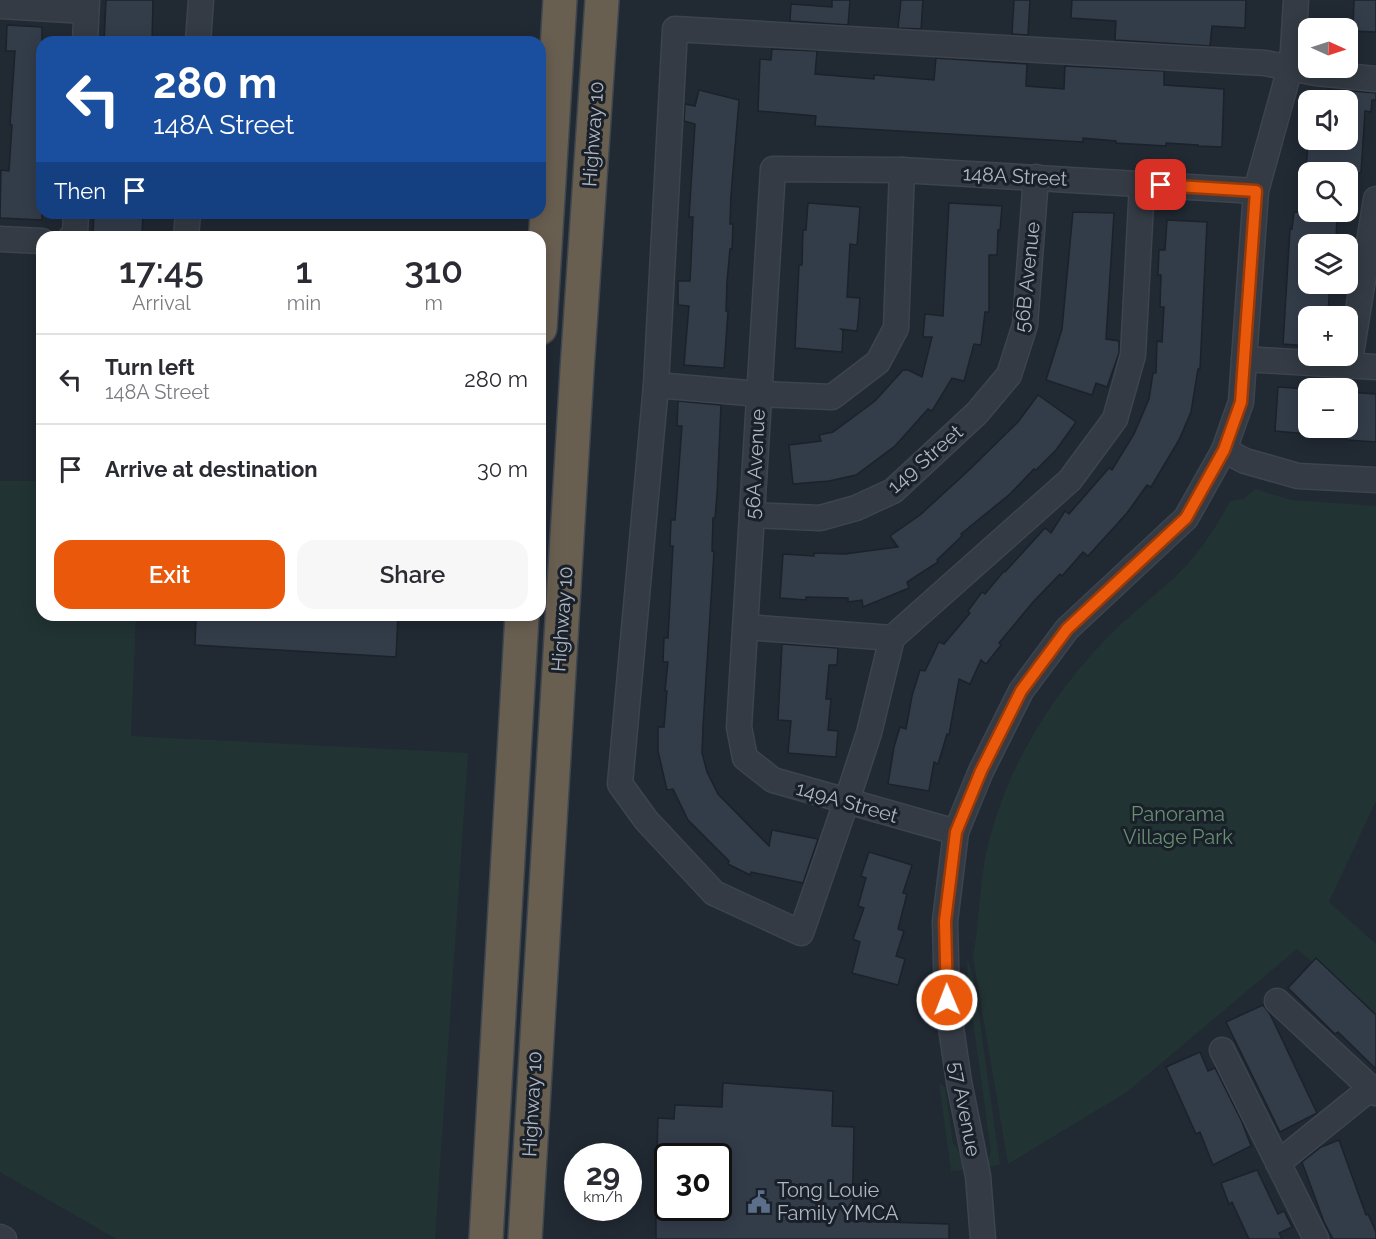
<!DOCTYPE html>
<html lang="en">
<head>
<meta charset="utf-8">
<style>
  :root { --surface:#fff; --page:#f7f7f7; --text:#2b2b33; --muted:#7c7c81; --line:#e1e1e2; --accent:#ea580c }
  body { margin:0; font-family:Raleway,sans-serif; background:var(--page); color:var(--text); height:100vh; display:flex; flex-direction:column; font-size:22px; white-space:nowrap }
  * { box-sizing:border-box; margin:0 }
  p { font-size:20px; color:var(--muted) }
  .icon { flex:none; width:33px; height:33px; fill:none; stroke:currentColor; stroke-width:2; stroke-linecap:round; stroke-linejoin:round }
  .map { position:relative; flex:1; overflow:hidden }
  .details { position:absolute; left:36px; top:231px; width:510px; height:390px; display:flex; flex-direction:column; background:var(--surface); border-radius:18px; box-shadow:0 3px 15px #0003 }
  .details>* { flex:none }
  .banner { position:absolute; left:36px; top:36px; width:510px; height:183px; border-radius:18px; box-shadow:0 3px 15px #0003; background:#1a4fa0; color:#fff; overflow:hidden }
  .needle { width:39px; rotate:93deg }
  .tools { position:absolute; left:1298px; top:18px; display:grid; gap:12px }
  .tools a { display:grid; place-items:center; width:60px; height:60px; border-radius:12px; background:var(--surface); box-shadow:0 3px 15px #0003; font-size:30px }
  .speed { position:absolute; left:564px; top:1143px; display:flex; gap:12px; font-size:30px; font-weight:700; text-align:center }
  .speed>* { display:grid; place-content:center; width:78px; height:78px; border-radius:50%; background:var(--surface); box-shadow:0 3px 15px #0003; line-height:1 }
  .speed small { font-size:15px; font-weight:400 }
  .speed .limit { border:3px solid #111; border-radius:9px; background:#fff; color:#111 }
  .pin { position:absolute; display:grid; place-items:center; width:51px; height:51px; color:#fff; margin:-26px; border-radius:12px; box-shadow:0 3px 9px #0006 }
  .me { position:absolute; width:66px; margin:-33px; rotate:359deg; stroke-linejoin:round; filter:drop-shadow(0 0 4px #0008) }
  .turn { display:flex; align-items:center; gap:21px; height:126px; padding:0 18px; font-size:27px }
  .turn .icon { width:78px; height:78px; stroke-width:2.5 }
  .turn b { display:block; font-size:42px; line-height:51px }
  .then { display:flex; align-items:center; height:57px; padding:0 18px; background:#0003; gap:12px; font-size:22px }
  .eta { display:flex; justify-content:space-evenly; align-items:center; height:102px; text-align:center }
  .eta b { font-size:36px; font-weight:600; line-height:42px }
  .action { display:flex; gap:12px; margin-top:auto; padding:12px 18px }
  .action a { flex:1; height:69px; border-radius:18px; background:var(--accent); color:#fff; font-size:24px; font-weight:600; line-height:69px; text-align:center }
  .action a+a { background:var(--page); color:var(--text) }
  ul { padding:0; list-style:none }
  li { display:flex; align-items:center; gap:18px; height:90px; padding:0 18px; border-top:2px solid var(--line) }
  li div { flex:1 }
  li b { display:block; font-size:22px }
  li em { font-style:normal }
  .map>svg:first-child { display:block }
  .green { fill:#223334 }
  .building { fill:#333d4a; stroke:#1b222b; stroke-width:1.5 }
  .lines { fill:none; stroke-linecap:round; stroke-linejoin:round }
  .minor-casing { stroke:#3d444e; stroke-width:27 }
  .highway-casing { stroke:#3e464f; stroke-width:36 }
  .minor { stroke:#343b44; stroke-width:24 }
  .highway { stroke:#695f51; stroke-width:33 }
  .route-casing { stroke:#983908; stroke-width:15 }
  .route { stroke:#ea580c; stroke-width:10 }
  .labels { text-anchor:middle; stroke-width:6; stroke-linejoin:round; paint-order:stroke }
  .street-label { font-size:20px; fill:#aeb6c1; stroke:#192029 }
  .park-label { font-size:20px; fill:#688f70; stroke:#192029 }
  .poi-label { font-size:20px; fill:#aeb6c1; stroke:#192029; text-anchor:start }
</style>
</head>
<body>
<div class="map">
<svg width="1376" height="1239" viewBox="0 0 1376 1239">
  <rect width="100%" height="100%" fill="#212933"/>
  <!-- green -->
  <g class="green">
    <polygon points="0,481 42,481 42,615 136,615 131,736 468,753 435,1239 116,1239 0,1172"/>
    <path d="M1255,489L1292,500L1376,506V801L1329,902L1376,944V1017L1297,949L1127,1092L1008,1164L973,957C978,929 979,900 983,871C996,786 1044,704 1103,642C1125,619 1150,599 1174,578C1197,556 1215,530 1230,501L1244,499Z"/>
    <polygon points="967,958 974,980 1000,1165 986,1167 991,1151 968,985"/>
    <polygon points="939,1083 945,1087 953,1143 962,1156 964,1170 951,1171"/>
  </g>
  <!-- building -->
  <g class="building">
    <polygon points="106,0 153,0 152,42 104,42"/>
    <polygon points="832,0 850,0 848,25 790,21 791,4 832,7"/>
    <polygon points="901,0 923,0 921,29 898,28"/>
    <polygon points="1014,0 1030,0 1028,35 1012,34"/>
    <polygon points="1072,0 1246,0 1245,28 1212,26 1210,46 1115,40 1116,21 1071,18"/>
    <polygon points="1354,0 1376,0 1376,32 1353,31"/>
    <polygon points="7,25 42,27 42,220 0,218 1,170 9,171 12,125 10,125 15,51 6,51"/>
    <polygon points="772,49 817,51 815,74 874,79 874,75 934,80 936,58 1027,64 1026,86 1064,89 1065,66 1164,71 1164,85 1224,89 1222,147 1198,146 1198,145 1166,143 1166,146 1116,143 1116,141 1083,138 1083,142 815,126 816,116 758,111 760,59 771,60"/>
    <polygon points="1328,89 1376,93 1376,100 1372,100 1371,112 1365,111 1361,173 1306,172 1308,140 1347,140 1347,100 1327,100"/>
    <polygon points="699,90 739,100 731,195 730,224 733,224 732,249 730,249 727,281 726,311 728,311 724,368 684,365 689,306 678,305 678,281 690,281 691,262 693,217 689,217 695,124 684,121 685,104 695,106"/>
    <polygon points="808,203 860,207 857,245 850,244 847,297 860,298 858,322 857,331 841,329 843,331 842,352 795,348 799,265 802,265 803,230 806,230"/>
    <polygon points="949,203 1002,206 1000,230 998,230 997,255 989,255 989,312 985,312 981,345 974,344 964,381 952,378 932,411 928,409 895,446 856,475 829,481 793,484 789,445 821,441 819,435 833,432 875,401 903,370 908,370 922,377 932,337 923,337 925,314 943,316"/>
    <polygon points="1073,212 1114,213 1106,339 1119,341 1119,353 1107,387 1096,383 1092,395 1046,380 1062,329"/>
    <polygon points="1294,212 1337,212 1336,244 1308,244 1308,284 1330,284 1328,313 1308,312 1308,346 1283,344 1290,229 1292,229"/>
    <polygon points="94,213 143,213 142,236 93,234"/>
    <polygon points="1167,220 1207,222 1200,369 1198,369 1191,412 1179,440 1151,487 1147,485 1127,513 1088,556 1083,552 1062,576 1060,574 1033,602 999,643 1001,645 986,664 981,660 970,684 959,679 949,735 947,734 938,764 934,762 929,791 888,784 894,747 900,727 906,729 912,696 920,670 925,671 939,642 944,644 970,613 968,611 982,592 985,594 1004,571 1005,572 1045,528 1051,533 1065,511 1069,514 1109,468 1112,470 1134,434 1149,399 1153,373 1156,373 1157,341 1162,342 1164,307 1160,307 1161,275 1158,275 1159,250 1165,250"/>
    <polygon points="1278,387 1308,389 1308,434 1275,431"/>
    <polygon points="1347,392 1376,394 1376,442 1347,440"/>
    <polygon points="1038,395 1076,422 1056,450 1036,470 1034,469 1010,494 961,534 962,536 937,560 938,562 907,582 909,588 863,607 862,600 848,602 848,598 806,597 806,600 780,598 783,554 814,556 814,553 845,554 898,547 890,536 920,515 968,471 1018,422"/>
    <polygon points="678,401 721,405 717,494 715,518 713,518 712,551 714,552 703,726 702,753 707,772 718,794 769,846 772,830 818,839 803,883 751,872 750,875 728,864 729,861 688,820 673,789 667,790 658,751 658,727 664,727 667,691 665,691 668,662 663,662 664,638 668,638 673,546 670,546 671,520 675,520 682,426 677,426"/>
    <polygon points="196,615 398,615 396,657 195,645"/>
    <polygon points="782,644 838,648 837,665 829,665 826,699 831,699 828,730 838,731 836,757 788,753 791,721 778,720"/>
    <polygon points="869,852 912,865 903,893 907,894 898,929 904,931 896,956 905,959 898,985 852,973 860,942 853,939 864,908 858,906 866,878 861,876"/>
    <polygon points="1316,958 1376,1015 1376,1069 1338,1032 1335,1034 1288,988"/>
    <polygon points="1263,1005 1270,1014 1317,1113 1280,1132 1226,1022"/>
    <polygon points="1200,1052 1208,1071 1215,1068 1242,1122 1251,1146 1213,1165 1200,1132 1196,1134 1166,1067"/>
    <polygon points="723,1083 833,1091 832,1126 854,1127 852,1221 949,1224 949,1239 656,1239 656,1208 718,1208 718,1156 657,1156 658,1118 674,1119 675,1105 722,1107"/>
    <polygon points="1339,1140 1366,1215 1368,1214 1376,1232 1376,1239 1333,1239 1324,1222 1302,1162 1321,1147"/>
    <polygon points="1257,1170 1278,1214 1284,1211 1292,1227 1279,1233 1282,1239 1249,1239 1232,1202 1229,1204 1221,1183"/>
  </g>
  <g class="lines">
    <!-- minor casing -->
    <g class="minor-casing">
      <g id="minor">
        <polyline points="0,6 86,11"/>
        <polyline points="85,42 87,0"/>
        <polyline points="198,42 201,0"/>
        <polyline points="71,237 75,233 76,213"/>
        <polyline points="186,237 188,213"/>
        <polyline points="0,239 42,241"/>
        <polyline points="1244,359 1376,367"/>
        <polyline points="1349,366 1376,199"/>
        <polyline points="656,385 759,394 832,397 878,362 896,328 902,170"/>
        <polyline points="1224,450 1245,461 1298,476 1376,480"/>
        <polyline points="752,515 820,518 856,508 893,491 977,413 1009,375 1025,325 1036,177"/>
        <polyline points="746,627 892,638 1070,480 1115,419 1133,355 1142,184"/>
        <polyline points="892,638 869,733 852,785 801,933 714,893 646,820 620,784 656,385 675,29 1265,63 1316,73 1376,79"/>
        <polyline points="956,832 773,780 745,758 739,727 773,169 902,170 1256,191"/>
        <polyline points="1277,1001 1376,1093"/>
        <polyline points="1222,1050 1316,1239"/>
        <polyline points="1278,1163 1371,1088"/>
        <polyline points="0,1237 4,1239"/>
        <polyline points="983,1239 978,1176 959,1082 947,1000 945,921 956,832 981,771 1021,691 1067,629 1186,518 1224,450 1241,402 1256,191 1290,68 1293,50 1296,0"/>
      </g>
    </g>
    <!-- highway casing -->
    <g class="highway-casing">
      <g id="highway">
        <polyline points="540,328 560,0"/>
        <polyline points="486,1239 522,615"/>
        <polyline points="525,1239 577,370 602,0"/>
      </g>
    </g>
    <!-- minor -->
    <use href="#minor" class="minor"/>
    <!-- highway -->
    <use href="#highway" class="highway"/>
  </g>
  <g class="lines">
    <!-- route casing -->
    <g class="route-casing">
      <polyline id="route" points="947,1000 945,921 956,832 981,771 1021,691 1067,629 1186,518 1224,450 1241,402 1256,191 1161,185"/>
    </g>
    <!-- route -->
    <use href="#route" class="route"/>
  </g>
  <!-- icons -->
  <defs>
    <g id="civic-bare" transform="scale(1.8)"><path d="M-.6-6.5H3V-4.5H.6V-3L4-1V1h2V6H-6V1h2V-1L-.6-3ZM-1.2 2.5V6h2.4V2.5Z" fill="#5c6f8a" stroke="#192029" stroke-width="2.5" paint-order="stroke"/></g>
  </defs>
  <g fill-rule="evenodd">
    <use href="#civic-bare" x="759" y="1202"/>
  </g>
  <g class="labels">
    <!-- street labels -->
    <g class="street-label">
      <text transform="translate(593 134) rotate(-86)" y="7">Highway 10</text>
      <text transform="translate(1015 176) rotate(3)" y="7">148A Street</text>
      <text transform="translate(1027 277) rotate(-84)" y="7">56B Avenue</text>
      <text transform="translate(925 459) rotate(-41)" y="7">149 Street</text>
      <text transform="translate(755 464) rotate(-87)" y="7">56A Avenue</text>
      <text transform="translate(562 619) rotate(-86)" y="7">Highway 10</text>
      <text transform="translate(847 802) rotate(16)" y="7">149A Street</text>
      <text transform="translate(532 1104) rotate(-87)" y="7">Highway 10</text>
      <text transform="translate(965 1109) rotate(79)" y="7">57 Avenue</text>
    </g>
    <!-- park labels -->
    <g class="park-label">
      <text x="1178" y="821">Panorama<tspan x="1178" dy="23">Village Park</tspan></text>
    </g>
    <!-- poi labels -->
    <g class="poi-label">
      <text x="777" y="1197">Tong Louie<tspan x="777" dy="23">Family YMCA</tspan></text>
    </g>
  </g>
</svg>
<div class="tools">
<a><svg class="needle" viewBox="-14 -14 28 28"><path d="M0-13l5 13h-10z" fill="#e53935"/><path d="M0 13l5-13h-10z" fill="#7c7c81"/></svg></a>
<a><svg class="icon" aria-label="sound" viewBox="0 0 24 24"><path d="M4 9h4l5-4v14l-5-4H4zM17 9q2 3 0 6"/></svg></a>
<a><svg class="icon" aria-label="search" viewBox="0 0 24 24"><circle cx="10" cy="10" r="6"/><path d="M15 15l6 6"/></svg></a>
<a><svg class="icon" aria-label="layers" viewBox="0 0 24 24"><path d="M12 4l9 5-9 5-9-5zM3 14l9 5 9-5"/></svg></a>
<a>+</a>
<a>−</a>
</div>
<div class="speed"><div>29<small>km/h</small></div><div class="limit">30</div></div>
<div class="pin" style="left:1161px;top:185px;background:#d93025"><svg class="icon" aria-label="arrive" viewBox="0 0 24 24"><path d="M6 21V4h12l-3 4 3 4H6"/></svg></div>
<svg class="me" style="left:947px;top:1000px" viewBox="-20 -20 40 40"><circle r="17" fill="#ea580c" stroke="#fff" stroke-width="3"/><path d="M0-11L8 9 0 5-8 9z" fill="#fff"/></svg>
<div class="banner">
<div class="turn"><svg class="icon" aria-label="left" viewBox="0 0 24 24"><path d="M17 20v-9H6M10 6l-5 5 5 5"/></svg><div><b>280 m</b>148A Street</div></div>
<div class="then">Then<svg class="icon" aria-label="arrive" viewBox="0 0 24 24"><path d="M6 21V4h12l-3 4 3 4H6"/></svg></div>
</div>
<section class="details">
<div class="eta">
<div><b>17:45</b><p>Arrival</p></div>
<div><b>1</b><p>min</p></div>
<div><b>310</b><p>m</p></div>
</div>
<ul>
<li><svg class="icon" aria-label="left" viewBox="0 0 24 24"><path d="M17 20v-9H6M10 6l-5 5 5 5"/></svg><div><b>Turn left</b><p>148A Street</p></div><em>280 m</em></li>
<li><svg class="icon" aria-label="arrive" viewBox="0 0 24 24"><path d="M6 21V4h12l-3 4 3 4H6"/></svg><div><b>Arrive at destination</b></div><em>30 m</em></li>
</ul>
<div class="action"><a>Exit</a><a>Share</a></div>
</section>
</div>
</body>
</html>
